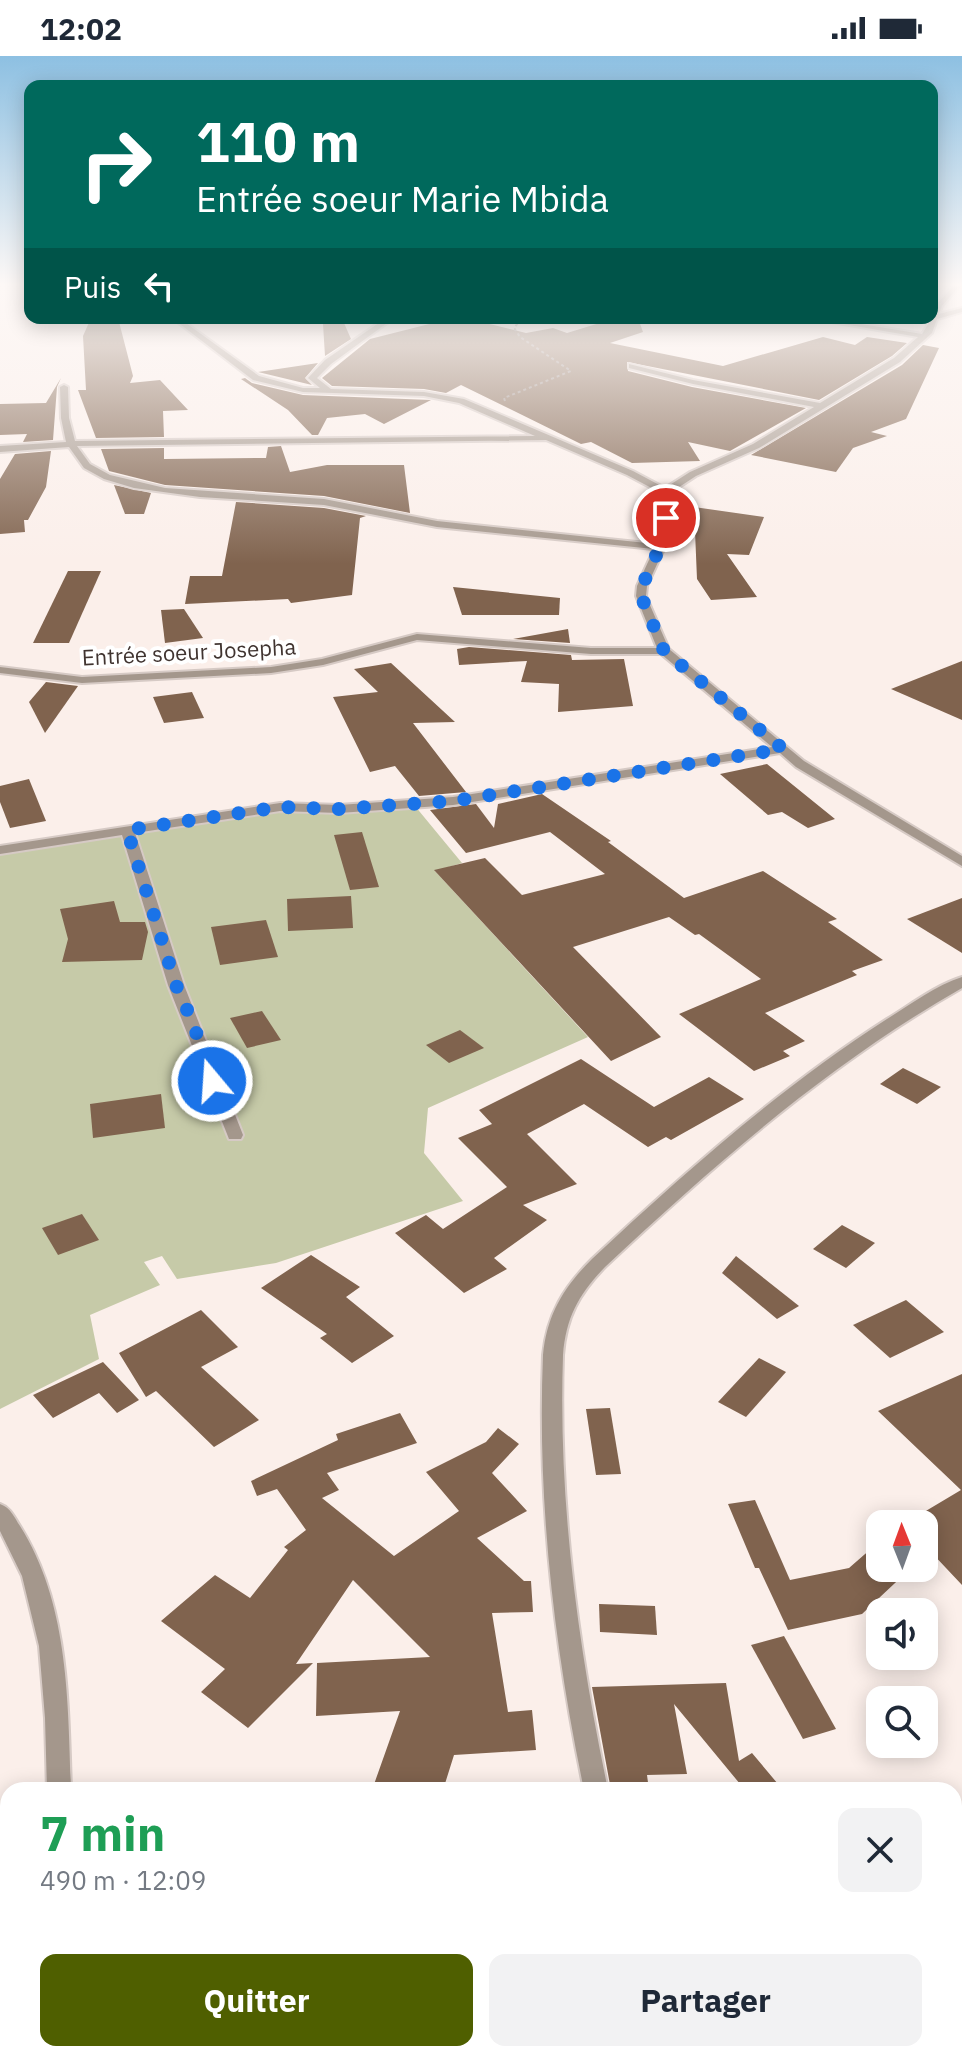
<!DOCTYPE html>
<html lang="fr">
<head>
<meta charset="utf-8">
<style>
  :root { --surface:#fff; --page:#f2f2f3; --text:#1f2937; --muted:#747a83; --accent:#4f5f00 }
  body { margin:0; font-family:"IBM Plex Sans",sans-serif; background:var(--page); color:var(--text); height:100vh; display:flex; flex-direction:column; font-size:30px; white-space:nowrap }
  * { box-sizing:border-box; margin:0 }
  p { font-size:26px; color:var(--muted) }
  .icon { flex:none; width:44px; height:44px; fill:none; stroke:currentColor; stroke-width:2; stroke-linecap:round; stroke-linejoin:round }
  .map { position:relative; flex:1; overflow:hidden }
  .sheet { position:absolute; left:0px; top:1726px; width:962px; height:280px; display:flex; flex-direction:column; background:var(--surface); border-radius:24px 24px 0 0; box-shadow:0 4px 20px #0003 }
  .sheet>* { flex:none }
  .guide { position:absolute; left:24px; top:24px; width:914px; height:244px; border-radius:16px; box-shadow:0 4px 20px #0003; background:#00695c; color:#fff; overflow:hidden }
  .needle { width:52px; rotate:359deg }
  .fabs { position:absolute; left:866px; top:1454px; display:grid; gap:16px }
  .fabs a { display:grid; place-items:center; width:72px; height:72px; border-radius:16px; background:var(--surface); box-shadow:0 4px 20px #0003; font-size:40px }
  .pin { position:absolute; display:grid; place-items:center; width:68px; height:68px; color:#fff; margin:-34px; border:4px solid #fff; border-radius:50%; box-shadow:0 2px 8px #0007 }
  .me { position:absolute; width:88px; margin:-44px; rotate:342deg; stroke-linejoin:round; filter:drop-shadow(0 0 6px #0008) }
  .turn { display:flex; align-items:center; gap:28px; height:168px; padding:0 40px; font-size:36px }
  .turn .icon { width:104px; height:104px; stroke-width:2.5 }
  .turn b { display:block; font-size:56px; line-height:68px }
  .then { display:flex; align-items:center; height:76px; padding:0 40px; background:#0003; gap:16px; font-size:30px }
  .round { display:grid; place-items:center; flex:none; width:84px; height:84px; border-radius:16px; background:var(--page) }
  .head { display:flex; align-items:center; justify-content:space-between; height:136px; padding:0 40px }
  h1 { font-size:48px; font-weight:700; line-height:60px; color:#1e9e55 }
  .action { display:flex; gap:16px; margin-top:auto; padding:16px 40px }
  .action a { flex:1; height:92px; border-radius:16px; background:var(--accent); color:#fff; font-size:32px; font-weight:700; line-height:92px; text-align:center }
  .action a+a { background:var(--page); color:var(--text) }
  .status { display:flex; justify-content:space-between; align-items:center; height:56px; padding:0 40px; background:var(--surface); direction:ltr }
  .status svg { height:22px; fill:currentColor }
  .map>svg:first-child { display:block }
  .green { fill:#c6caa8 }
  .building { fill:#80634e }
  .lines { fill:none; stroke-linecap:round; stroke-linejoin:round }
  .minor-casing { stroke:#d6cac5; stroke-width:4 }
  .path { stroke:#9a8e89; stroke-width:2; stroke-dasharray:3 3; stroke-linecap:butt }
  .minor { fill:#a4978c; fill-rule:evenodd }
  .route { stroke:#1a73e8; stroke-width:14; stroke-dasharray:0 25.2 }
  .labels { text-anchor:middle; stroke-width:8; stroke-linejoin:round; paint-order:stroke }
  .far-street-label { font-size:22px; fill:#403430; stroke:#fff }
</style>
</head>
<body>
<div class="status"><b>12:02</b><svg viewBox="0 0 49 12"><path d="M0 12V9h3v3zM5 12V6h3v6zM10 12V3h3v9zM15 12V0h3v12zM26 1h20v11H26zM47 4h2v5h-2z"/></svg></div>
<div class="map">
<svg width="962" height="2006" viewBox="0 0 962 2006">
  <rect width="100%" height="100%" fill="#fbefea"/>
  <!-- green -->
  <polygon class="green" points="410,744 462,807 435,815 588,981 428,1052 424,1097 463,1145 276,1207 177,1223 162,1200 144,1206 160,1229 90,1259 99,1303 0,1353 0,797 278,753"/>
  <!-- building -->
  <g class="building">
    <polygon points="91,262 118,262 133,320 130,327 160,324 188,354 163,355 164,381 96,382 78,334 86,334 83,280"/>
    <polygon points="453,262 465,262 526,277 553,272 567,277 616,262 638,262 643,276 610,287 723,310 823,281 855,289 867,281 907,287 892,300 819,344 627,306 628,315 692,331 806,352 730,395 688,386 700,405 632,407 591,386 581,388 461,329 446,337 424,333 332,330 322,322 370,283"/>
    <polygon points="344,267 351,283 325,300 323,268"/>
    <polygon points="923,289 939,292 906,363 871,376 887,380 853,392 836,416 751,399 902,309"/>
    <polygon points="318,307 305,322 312,329 258,316"/>
    <polygon points="61,322 57,331 53,384 23,386 27,378 0,379 0,348 46,347"/>
    <polygon points="245,322 252,327 303,339 431,344 384,368 365,358 327,362 318,379 312,379 288,354 241,323"/>
    <polygon points="281,390 290,416 327,409 404,409 410,457 324,440 165,429 109,415 101,393 164,392 164,403 266,402 268,391"/>
    <polygon points="51,395 46,431 28,464 24,464 25,476 0,478 0,423 15,398"/>
    <polygon points="114,429 151,437 144,458 125,458"/>
    <polygon points="236,446 324,452 366,460 360,462 352,539 291,547 288,543 185,548 190,520 222,520"/>
    <polygon points="694,451 764,461 749,499 727,498 757,541 711,544 697,523"/>
    <polygon points="68,515 101,515 69,587 33,587"/>
    <polygon points="453,531 560,542 559,559 462,559"/>
    <polygon points="184,553 203,582 165,587 161,554"/>
    <polygon points="568,573 570,587 513,583"/>
    <polygon points="469,591 571,599 572,604 624,603 633,650 558,656 559,628 521,626 527,605 459,609 457,593"/>
    <polygon points="962,605 962,664 891,633"/>
    <polygon points="391,607 455,666 413,667 466,736 419,740 395,710 370,716 333,641 378,636 354,613"/>
    <polygon points="46,626 78,630 45,677 29,646"/>
    <polygon points="192,636 204,662 164,667 153,641"/>
    <polygon points="767,708 835,763 808,772 782,756 768,759 720,718"/>
    <polygon points="29,723 46,765 10,772 0,746 0,730"/>
    <polygon points="542,738 611,785 608,786 684,842 763,815 837,863 828,866 883,904 852,915 857,919 765,957 805,985 783,995 790,1000 754,1015 679,958 761,923 699,878 695,879 669,861 573,891 661,981 611,1005 434,814 485,802 522,839 605,818 550,776 466,797 430,754 476,748 494,772 498,748"/>
    <polygon points="362,776 379,831 350,834 334,779"/>
    <polygon points="351,840 353,872 288,875 287,843"/>
    <polygon points="962,842 962,897 907,863"/>
    <polygon points="114,845 120,866 145,866 148,876 142,904 62,906 68,883 60,853"/>
    <polygon points="266,864 278,901 220,909 211,871"/>
    <polygon points="262,955 281,984 247,992 230,962"/>
    <polygon points="460,974 484,992 449,1007 426,989"/>
    <polygon points="581,1003 654,1051 709,1021 744,1043 671,1084 666,1081 648,1091 584,1048 527,1078 577,1128 523,1149 547,1164 494,1202 507,1213 464,1237 395,1177 426,1159 443,1173 507,1131 458,1082 492,1068 479,1054"/>
    <polygon points="903,1012 941,1031 917,1048 880,1028"/>
    <polygon points="161,1038 165,1072 93,1082 90,1048"/>
    <polygon points="82,1158 99,1184 58,1199 42,1172"/>
    <polygon points="842,1169 875,1187 846,1212 813,1193"/>
    <polygon points="311,1199 360,1231 346,1241 394,1280 352,1307 320,1282 327,1278 261,1232"/>
    <polygon points="736,1200 799,1250 777,1263 722,1217"/>
    <polygon points="906,1244 944,1276 890,1302 853,1269"/>
    <polygon points="201,1254 238,1291 201,1311 259,1364 214,1391 156,1335 146,1341 119,1297"/>
    <polygon points="759,1302 786,1316 746,1361 718,1346"/>
    <polygon points="103,1306 139,1344 117,1357 99,1337 53,1362 33,1339"/>
    <polygon points="962,1318 962,1529 930,1495 924,1500 924,1468 904,1468 961,1434 878,1355"/>
    <polygon points="610,1352 621,1418 596,1419 586,1353"/>
    <polygon points="400,1357 417,1387 327,1417 339,1434 322,1442 394,1500 459,1455 426,1416 486,1386 498,1372 519,1388 492,1417 527,1455 477,1482 524,1525 531,1525 533,1556 492,1557 508,1656 532,1654 536,1694 454,1699 443,1734 372,1734 400,1655 316,1660 317,1607 430,1601 353,1524 296,1608 313,1607 248,1672 201,1636 225,1613 161,1565 215,1519 250,1542 288,1494 284,1491 306,1474 277,1433 257,1440 251,1425 338,1384 336,1378"/>
    <polygon points="755,1444 790,1524 849,1512 880,1485 880,1512 911,1512 862,1558 788,1574 759,1512 755,1512 728,1448"/>
    <polygon points="599,1548 655,1550 657,1579 600,1576"/>
    <polygon points="784,1580 836,1673 803,1683 751,1589"/>
    <polygon points="726,1627 739,1705 752,1697 783,1734 745,1734 674,1648 687,1718 647,1719 649,1734 611,1734 592,1631"/>
  </g>
  <g class="lines">
    <!-- minor casing -->
    <g class="minor-casing">
      <g id="minor">
        <path d="M956,227H962L942,250L939,258L962,252V256L937,263L932,277L900,306L759,392L696,420L670,437L671,462L665,491L647,530L646,540L669,593L804,705L962,800V810L796,711L780,697L453,749L339,757L280,755L135,777L184,929L243,1079L241,1083H229L168,929L122,779L0,798V790L280,747L339,749L453,741L772,691L661,598H591L417,584L323,609L271,617L82,627L0,617V611L82,621L271,611L322,603L417,578L591,592H657L636,540L637,530L654,493L437,471L324,449L200,441L134,432L104,423L84,412L69,391L0,396V390L66,386L61,362L60,331L64,329L68,331L69,362L75,385L535,380L459,347L424,340L303,336L253,324L172,262H179L259,320L303,332H320L308,322L325,304L386,262H394L331,308L317,322L331,333L424,336L464,343L633,415L665,432L690,416L753,388L814,351L693,328L629,312V308L693,324L820,347L894,302L918,281L809,262H825L922,278L932,262L936,249ZM546,384L627,419L661,437V462L656,488L437,465L324,443L165,432L110,419L90,408L77,390Z"/>
        <path d="M962,921V932C830,1007 715,1108 605,1211C579,1238 566,1261 563,1299C558,1446 578,1590 608,1734H584C554,1590 537,1446 543,1299C547,1258 564,1231 592,1203C684,1117 781,1031 887,963C910,949 936,929 962,921Z"/>
        <path d="M0,1448C11,1452 14,1461 20,1470C69,1548 68,1645 71,1734H47L45,1662L39,1590L22,1520L0,1475Z"/>
        <polygon points="38,1998 66,1998 65,2006 37,2006"/>
        <polygon points="616,1998 644,1998 645,2006 617,2006"/>
        <polygon points="724,1998 769,1998 772,2006 727,2006"/>
      </g>
    </g>
    <!-- path -->
    <polyline class="path" points="505,345 504,342 571,315 520,281 514,272 518,267 532,262"/>
    <!-- minor -->
    <use href="#minor" class="minor"/>
  </g>
  <!-- sky -->
  <linearGradient id="sky" x2="0" y2="1"><stop stop-color="#8dc0e2"/><stop offset="0.45" stop-color="#fdf8f6"/><stop offset="1" stop-color="#fdf8f6" stop-opacity="0"/></linearGradient>
  <rect width="962" height="508" fill="url(#sky)"/>
  <g class="lines">
    <!-- route -->
    <polyline class="route" points="212,1025 193,967 176,929 127,774 280,751 339,753 453,745 783,693 664,595 641,540 642,530 660,491 666,462"/>
  </g>
  <g class="labels">
    <!-- far-street labels -->
    <g class="far-street-label">
      <text transform="translate(189 596) rotate(-3)" y="8">Entrée soeur Josepha</text>
    </g>
  </g>
</svg>
<div class="fabs">
<a><svg class="needle" viewBox="-14 -14 28 28"><path d="M0-13l5 13h-10z" fill="#e53935"/><path d="M0 13l5-13h-10z" fill="#747a83"/></svg></a>
<a><svg class="icon" aria-label="sound" viewBox="0 0 24 24"><path d="M4 9h4l5-4v14l-5-4H4zM17 9q2 3 0 6"/></svg></a>
<a><svg class="icon" aria-label="search" viewBox="0 0 24 24"><circle cx="10" cy="10" r="6"/><path d="M15 15l6 6"/></svg></a>
</div>
<div class="pin" style="left:666px;top:462px;background:#d93025"><svg class="icon" aria-label="arrive" viewBox="0 0 24 24"><path d="M6 21V4h12l-3 4 3 4H6"/></svg></div>
<svg class="me" style="left:212px;top:1025px" viewBox="-20 -20 40 40"><circle r="17" fill="#1a73e8" stroke="#fff" stroke-width="3"/><path d="M0-11L8 9 0 5-8 9z" fill="#fff"/></svg>
<div class="guide">
<div class="turn"><svg class="icon" aria-label="right" viewBox="0 0 24 24"><path d="M7 20v-9h11M14 6l5 5-5 5"/></svg><div><b>110 m</b>Entrée soeur Marie Mbida</div></div>
<div class="then">Puis<svg class="icon" aria-label="left" viewBox="0 0 24 24"><path d="M17 20v-9H6M10 6l-5 5 5 5"/></svg></div>
</div>
<section class="sheet">
<div class="head"><div><h1>7 min</h1><p>490 m · 12:09</p></div><a class="round"><svg class="icon" aria-label="close" viewBox="0 0 24 24"><path d="M6 6l12 12M18 6L6 18"/></svg></a></div>
<div class="action"><a>Quitter</a><a>Partager</a></div>
</section>
</div>
</body>
</html>
